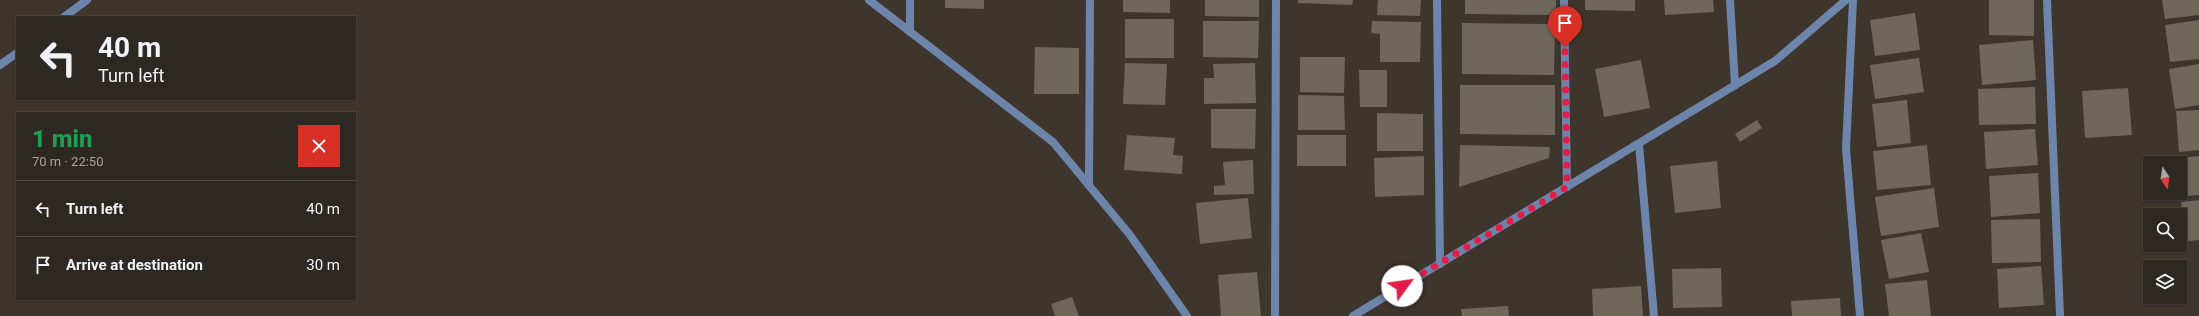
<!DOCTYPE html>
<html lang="en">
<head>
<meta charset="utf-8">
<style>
  :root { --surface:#2e2822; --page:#3a342f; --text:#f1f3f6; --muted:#a7a6a5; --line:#494440 }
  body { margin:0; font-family:Roboto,sans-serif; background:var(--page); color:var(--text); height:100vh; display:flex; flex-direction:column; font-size:15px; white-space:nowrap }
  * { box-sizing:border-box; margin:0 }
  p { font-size:13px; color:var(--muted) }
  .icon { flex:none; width:22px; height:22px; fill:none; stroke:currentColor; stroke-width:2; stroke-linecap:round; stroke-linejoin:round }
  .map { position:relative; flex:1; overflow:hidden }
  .drawer { position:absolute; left:16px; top:112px; width:340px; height:188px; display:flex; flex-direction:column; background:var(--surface); border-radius:0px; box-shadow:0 1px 3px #0004,0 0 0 1px var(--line) }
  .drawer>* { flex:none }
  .guide { position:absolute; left:16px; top:16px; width:340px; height:84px; border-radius:0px; box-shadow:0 1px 3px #0004,0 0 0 1px var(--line); background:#2e2822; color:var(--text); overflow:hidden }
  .needle { width:26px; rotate:168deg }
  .controls { position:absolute; left:2143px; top:156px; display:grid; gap:8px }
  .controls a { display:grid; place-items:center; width:44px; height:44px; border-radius:0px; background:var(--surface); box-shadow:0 1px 3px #0004,0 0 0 1px var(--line); font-size:20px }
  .pin { position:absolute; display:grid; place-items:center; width:34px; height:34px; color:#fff; margin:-41px -17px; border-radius:50% 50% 50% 0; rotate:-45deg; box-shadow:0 0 4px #0007 }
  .pin .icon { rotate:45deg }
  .me { position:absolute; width:44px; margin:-22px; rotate:59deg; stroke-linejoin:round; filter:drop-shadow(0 0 3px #0008) }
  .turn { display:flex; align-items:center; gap:14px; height:84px; padding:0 16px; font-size:18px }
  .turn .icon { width:52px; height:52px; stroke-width:2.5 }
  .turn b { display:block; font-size:28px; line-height:34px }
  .round { display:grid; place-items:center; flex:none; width:42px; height:42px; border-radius:0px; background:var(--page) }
  .head { display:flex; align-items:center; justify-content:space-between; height:68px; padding:0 16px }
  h1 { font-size:24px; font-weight:800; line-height:30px; color:#1e9e55 }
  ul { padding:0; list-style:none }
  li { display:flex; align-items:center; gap:12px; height:56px; padding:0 16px; border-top:1px solid var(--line) }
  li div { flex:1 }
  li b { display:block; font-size:15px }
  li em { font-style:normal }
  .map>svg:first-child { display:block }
  .building { fill:#6f665c }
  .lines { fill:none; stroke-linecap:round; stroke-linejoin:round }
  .street { stroke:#6e85ab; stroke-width:8 }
  .route { stroke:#e11d48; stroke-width:7; stroke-dasharray:0 12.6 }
</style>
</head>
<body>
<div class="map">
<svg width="2199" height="316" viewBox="0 0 2199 316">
  <rect width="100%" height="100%" fill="#3e352d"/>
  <!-- building -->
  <g class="building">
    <polygon points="945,0 984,0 984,9 945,8"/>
    <polygon points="1123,0 1170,0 1170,13 1123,12"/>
    <polygon points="1205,0 1259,0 1259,17 1205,16"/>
    <polygon points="1298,0 1353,0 1352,5 1298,3"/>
    <polygon points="1378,0 1421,0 1420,16 1377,15"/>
    <polygon points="1465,0 1556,0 1556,15 1465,14"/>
    <polygon points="1585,0 1635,0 1635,11 1585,10"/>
    <polygon points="1664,0 1713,0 1714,12 1665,15"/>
    <polygon points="1989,0 2034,0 2034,36 1989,35"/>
    <polygon points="2162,0 2199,0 2199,15 2165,19"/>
    <polygon points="1915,13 1920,50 1875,56 1870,20"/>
    <rect x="1125" y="19" width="49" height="39"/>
    <polygon points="2199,20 2199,59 2170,62 2165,25"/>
    <polygon points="1203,21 1259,21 1258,58 1203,57"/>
    <polygon points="1372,21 1421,22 1420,62 1380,62 1380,34 1371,33"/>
    <polygon points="1462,23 1555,24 1554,75 1462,74"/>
    <polygon points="2033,40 2036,80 1982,85 1979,45"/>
    <polygon points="1035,47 1079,48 1079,94 1034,94"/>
    <polygon points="1300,57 1345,57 1344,93 1300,92"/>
    <polygon points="1919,58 1924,92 1875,99 1870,65"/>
    <polygon points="1641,60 1650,108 1604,117 1595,69"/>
    <polygon points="1125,63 1167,64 1165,105 1123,104"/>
    <polygon points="1255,63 1256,103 1204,104 1204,78 1214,78 1213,64"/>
    <polygon points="2199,64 2199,105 2175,109 2169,69"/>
    <polygon points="1359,70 1387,70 1387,107 1360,107"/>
    <polygon points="1460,85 1555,85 1555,135 1460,134"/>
    <polygon points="2035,87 2036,124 1979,125 1978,89"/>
    <polygon points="2128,88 2132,135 2085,138 2082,91"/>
    <polygon points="1298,95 1344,96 1345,130 1298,130"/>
    <polygon points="1907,100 1911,143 1877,147 1872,104"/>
    <polygon points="1211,109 1256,109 1255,149 1211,148"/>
    <polygon points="2199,110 2199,150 2179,152 2176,111"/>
    <polygon points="1377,113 1423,114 1423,151 1377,151"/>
    <polygon points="1757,120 1762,128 1740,142 1735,134"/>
    <polygon points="2035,129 2038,165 1986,169 1984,132"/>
    <polygon points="1127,135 1175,138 1173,155 1183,156 1182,174 1124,170"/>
    <rect x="1297" y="135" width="49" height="31"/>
    <polygon points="1460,145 1550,147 1549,158 1459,187"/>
    <polygon points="1927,145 1931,185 1877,190 1873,151"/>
    <polygon points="1424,156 1424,195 1375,197 1374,158"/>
    <polygon points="2199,156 2199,195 2176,197 2175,193 2180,193 2180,163 2172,163 2172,159"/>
    <polygon points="1253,160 1254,194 1214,195 1214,186 1225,185 1223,162"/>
    <polygon points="1717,161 1721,208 1675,213 1670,166"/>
    <polygon points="2038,173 2040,213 1991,217 1989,176"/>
    <polygon points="1934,188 1939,227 1881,236 1875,197"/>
    <polygon points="1248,198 1252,238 1200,244 1196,203"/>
    <polygon points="2199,200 2199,240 2186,241 2181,202"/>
    <polygon points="2040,219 2041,262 1992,263 1991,220"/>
    <polygon points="1921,233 1929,272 1889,279 1881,240"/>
    <polygon points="2041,266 2044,305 1999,308 1997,269"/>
    <polygon points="1721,268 1722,307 1673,308 1672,269"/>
    <polygon points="1257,272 1261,316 1221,316 1218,275"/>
    <polygon points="1927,280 1931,316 1889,316 1885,284"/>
    <polygon points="1641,286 1643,316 1593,316 1592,289"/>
    <polygon points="1072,297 1079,316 1055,316 1051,304"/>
    <polygon points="1840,298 1841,316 1792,316 1791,301"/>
    <polygon points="1508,306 1509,316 1462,316 1461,309"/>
  </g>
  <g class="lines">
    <!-- street -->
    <g class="street">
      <polyline points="869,0 1053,142 1130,235 1187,316"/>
      <polyline points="1437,0 1440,264"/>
      <polyline points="1564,0 1567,187"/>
      <polyline points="1730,0 1735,85"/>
      <polyline points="1853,0 1846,149 1860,316"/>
      <polyline points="2047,0 2060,316"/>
      <polyline points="64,17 87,0"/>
      <polyline points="910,32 910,0"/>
      <polyline points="0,65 17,53"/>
      <polyline points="1639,144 1654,316"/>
      <polyline points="1089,185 1090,0"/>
      <polyline points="1275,316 1276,0"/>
      <polyline points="1353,316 1775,61 1846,0"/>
    </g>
  </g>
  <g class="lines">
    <!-- route -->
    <polyline class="route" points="1402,286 1567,187 1565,47"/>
  </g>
</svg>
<div class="controls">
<a><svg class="needle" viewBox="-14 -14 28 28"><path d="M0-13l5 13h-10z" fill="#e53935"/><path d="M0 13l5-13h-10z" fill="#a7a6a5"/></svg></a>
<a><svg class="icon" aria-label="search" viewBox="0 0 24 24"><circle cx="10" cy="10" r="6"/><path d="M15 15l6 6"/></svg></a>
<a><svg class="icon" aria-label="layers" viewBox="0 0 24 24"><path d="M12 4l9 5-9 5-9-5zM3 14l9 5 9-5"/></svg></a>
</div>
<div class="pin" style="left:1565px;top:47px;background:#d93025"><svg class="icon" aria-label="arrive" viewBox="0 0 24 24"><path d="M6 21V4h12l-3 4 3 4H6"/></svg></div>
<svg class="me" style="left:1402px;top:286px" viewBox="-20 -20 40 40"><circle r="19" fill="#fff"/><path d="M0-13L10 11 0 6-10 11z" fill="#e11d48"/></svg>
<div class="guide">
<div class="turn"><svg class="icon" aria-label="left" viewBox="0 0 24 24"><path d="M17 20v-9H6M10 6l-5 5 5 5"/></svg><div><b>40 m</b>Turn left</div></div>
</div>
<section class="drawer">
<div class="head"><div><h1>1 min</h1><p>70 m · 22:50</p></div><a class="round" style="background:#d93025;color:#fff"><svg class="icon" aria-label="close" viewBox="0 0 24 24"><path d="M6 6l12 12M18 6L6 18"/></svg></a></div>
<ul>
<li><svg class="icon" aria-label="left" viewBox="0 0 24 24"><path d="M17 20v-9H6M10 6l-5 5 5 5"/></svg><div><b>Turn left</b></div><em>40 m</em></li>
<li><svg class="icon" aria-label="arrive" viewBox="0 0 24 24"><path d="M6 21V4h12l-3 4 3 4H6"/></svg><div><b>Arrive at destination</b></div><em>30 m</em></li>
</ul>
</section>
</div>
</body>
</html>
